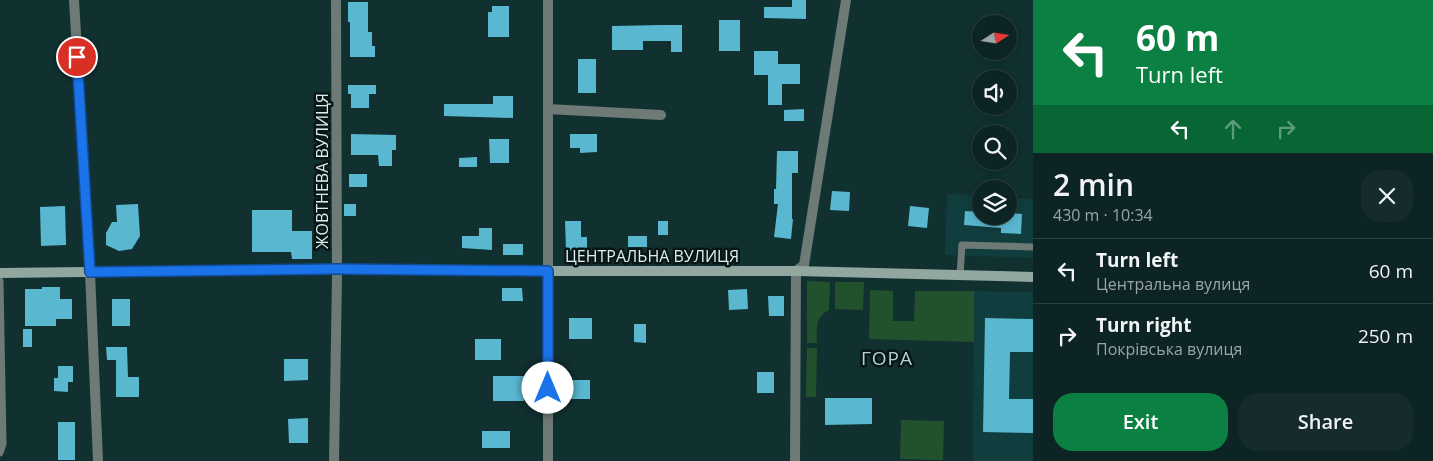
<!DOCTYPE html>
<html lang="en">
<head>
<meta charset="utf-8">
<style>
  :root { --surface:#0d2424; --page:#162c2c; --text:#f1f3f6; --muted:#9aa4a6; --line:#2d4141; --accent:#0b8043 }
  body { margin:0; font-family:"Open Sans",sans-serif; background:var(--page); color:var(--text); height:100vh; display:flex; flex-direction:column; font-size:19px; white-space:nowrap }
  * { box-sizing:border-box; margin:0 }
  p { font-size:16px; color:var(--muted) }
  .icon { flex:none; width:28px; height:28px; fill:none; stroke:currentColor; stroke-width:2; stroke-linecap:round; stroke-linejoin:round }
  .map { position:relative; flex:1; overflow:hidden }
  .drawer { display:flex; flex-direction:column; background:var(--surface); width:400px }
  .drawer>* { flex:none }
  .top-card { background:#0b8043; color:#fff; overflow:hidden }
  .needle { width:32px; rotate:78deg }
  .buttons { position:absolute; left:972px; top:15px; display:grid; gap:10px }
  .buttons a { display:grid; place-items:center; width:45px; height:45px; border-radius:50%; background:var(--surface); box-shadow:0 2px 8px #0003,0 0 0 1px var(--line); font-size:25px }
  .pin { position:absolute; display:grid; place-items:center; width:42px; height:42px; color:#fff; margin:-21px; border:2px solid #fff; border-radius:50%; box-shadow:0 1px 5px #0007 }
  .me { position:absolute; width:55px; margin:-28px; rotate:0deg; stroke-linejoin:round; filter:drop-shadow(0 0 4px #0008) }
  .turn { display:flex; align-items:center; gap:18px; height:105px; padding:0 20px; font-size:22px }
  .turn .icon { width:65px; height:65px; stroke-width:2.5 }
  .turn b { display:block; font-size:35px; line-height:42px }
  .lanes { display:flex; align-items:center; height:48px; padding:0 20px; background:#0003; justify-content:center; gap:25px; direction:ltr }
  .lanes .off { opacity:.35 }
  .round { display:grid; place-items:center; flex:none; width:52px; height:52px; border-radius:20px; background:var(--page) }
  .head { display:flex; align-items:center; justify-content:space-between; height:85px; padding:0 20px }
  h1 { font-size:30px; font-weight:600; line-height:38px }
  .cta { display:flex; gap:10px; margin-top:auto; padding:10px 20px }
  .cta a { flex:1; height:58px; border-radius:20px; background:var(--accent); color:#fff; font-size:20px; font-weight:600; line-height:58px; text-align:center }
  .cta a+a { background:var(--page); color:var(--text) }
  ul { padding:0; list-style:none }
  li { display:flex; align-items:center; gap:15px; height:65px; padding:0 20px; border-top:1px solid var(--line) }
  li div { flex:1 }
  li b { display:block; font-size:19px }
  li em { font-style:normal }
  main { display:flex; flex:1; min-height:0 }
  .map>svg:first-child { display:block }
  .built { fill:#103d3d }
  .green { fill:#21522d }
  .building { fill:#59b7d0 }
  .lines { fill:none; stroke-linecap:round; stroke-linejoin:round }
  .lane { stroke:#6d7a75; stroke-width:7 }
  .street { stroke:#6d7a75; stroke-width:10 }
  .secondary { stroke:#92a79f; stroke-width:10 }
  .route-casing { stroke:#114b97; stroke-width:12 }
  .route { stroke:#1a73e8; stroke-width:9 }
  .labels { text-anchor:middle; stroke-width:5; stroke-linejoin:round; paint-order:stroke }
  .street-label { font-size:16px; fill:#dee; stroke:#091616 }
  .quarter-label { font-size:19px; letter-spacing:1px; fill:#b0d3d2; stroke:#091616 }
</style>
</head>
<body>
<main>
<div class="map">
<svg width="1033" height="461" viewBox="0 0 1033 461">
  <rect width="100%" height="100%" fill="#113030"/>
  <!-- built -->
  <g class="built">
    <polygon points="947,194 981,196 981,216 1009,216 1009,198 1033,199 1033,258 945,255"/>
    <polygon points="974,291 1033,292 1033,461 973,461"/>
  </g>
  <!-- green -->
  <g class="green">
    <path d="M807,281L830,282L829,310C814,318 817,328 817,343H807Z"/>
    <polygon points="835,282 864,282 863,310 835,309"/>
    <polygon points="870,290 893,291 893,321 914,321 915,291 974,291 974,342 869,339"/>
    <polygon points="807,348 817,348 816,397 806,397"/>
    <polygon points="901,420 944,421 943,460 900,459"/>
  </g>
  <!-- building -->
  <g class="building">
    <polygon points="792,0 806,0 806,19 764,18 764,7 792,7"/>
    <polygon points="348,2 368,2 368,32 372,32 372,46 375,46 375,57 350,57 350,22 348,22"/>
    <polygon points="492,6 509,6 509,37 488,37 488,12 492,12"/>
    <rect x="719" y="20" width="21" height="31"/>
    <polygon points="661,25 682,25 682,52 671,52 671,41 643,41 643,50 612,50 612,26"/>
    <polygon points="754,51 778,51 778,64 800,64 800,84 782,84 782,105 768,105 768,75 754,75"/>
    <rect x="578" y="59" width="18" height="34"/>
    <polygon points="348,85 376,85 376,94 369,94 369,108 351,108 351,94 348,94"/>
    <polygon points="493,96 513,96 513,118 444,116 444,104 493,104"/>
    <polygon points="804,109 804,121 784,121 784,110"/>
    <polygon points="351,134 396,135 396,150 392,150 392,166 379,166 378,155 351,155"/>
    <polygon points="570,134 597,134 597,152 580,153 580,148 570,148"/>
    <polygon points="489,139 509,139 509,163 490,163"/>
    <polygon points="777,151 798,151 798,173 792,173 792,219 793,219 791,239 774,237 778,204 774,204 774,189 776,189"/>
    <polygon points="477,157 477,167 459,167 459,158"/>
    <rect x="349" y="174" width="18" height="13"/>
    <polygon points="832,191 850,192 849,211 830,210"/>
    <polygon points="138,204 140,236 132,249 119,251 106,245 106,233 112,222 117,222 116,205"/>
    <rect x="344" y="204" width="12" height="12"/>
    <polygon points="65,206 66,245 41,246 40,207"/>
    <polygon points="910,206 929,208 927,228 908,226"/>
    <polygon points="252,210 292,210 292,231 312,231 312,259 292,259 291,252 252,252"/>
    <polygon points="965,211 981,212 981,216 1009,216 1009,213 1022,214 1021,234 1001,233 1001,228 964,225"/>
    <polygon points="565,221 581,221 581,237 587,237 587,251 566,251"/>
    <rect x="658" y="221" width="10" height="14"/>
    <polygon points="479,228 492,228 492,250 462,248 462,236 479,236"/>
    <rect x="628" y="236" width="19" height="11"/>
    <rect x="503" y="244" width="20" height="11"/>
    <polygon points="42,287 60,287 60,299 72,299 72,319 56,319 56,326 25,326 25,289 42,289"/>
    <polygon points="502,288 522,288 523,301 502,301"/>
    <polygon points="747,289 748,309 729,310 728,290"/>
    <polygon points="768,296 784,296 784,316 769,316"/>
    <rect x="112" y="299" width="18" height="27"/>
    <rect x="569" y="318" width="23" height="21"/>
    <polygon points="985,318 1033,319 1033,352 1010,352 1009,399 1033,399 1033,433 983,432"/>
    <polygon points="634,324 646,324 646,343 634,342"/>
    <rect x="23" y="329" width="9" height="18"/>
    <rect x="475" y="339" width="26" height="21"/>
    <polygon points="106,347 127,347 128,377 139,377 139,397 116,397 116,360 107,360"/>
    <polygon points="284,359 308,359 308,380 284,381"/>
    <polygon points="58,366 73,366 73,382 68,382 68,392 54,391 54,378 58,378"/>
    <rect x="757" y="372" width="17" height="21"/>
    <rect x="493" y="376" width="31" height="25"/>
    <polygon points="567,380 590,380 590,399 568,399"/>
    <polygon points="825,398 872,398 872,424 825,425"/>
    <polygon points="308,418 308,443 289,443 288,419"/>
    <rect x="58" y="422" width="17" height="38"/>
    <rect x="482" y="431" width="28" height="17"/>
  </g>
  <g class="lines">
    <!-- lane -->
    <g class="lane">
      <polyline points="960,275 962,245 1033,247"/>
      <polyline points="0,281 3,444 0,453"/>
    </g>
    <!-- street -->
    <g class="street">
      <polyline points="74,0 90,272 98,461"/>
      <polyline points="548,109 661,115"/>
      <polyline points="334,461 337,276 336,0"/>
      <polyline points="548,461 548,0"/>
      <polyline points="795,461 796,271 804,265 846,0"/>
    </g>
    <!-- secondary -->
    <polyline class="secondary" points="0,273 337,269 548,271 796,271 1033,277"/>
  </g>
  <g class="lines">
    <!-- route casing -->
    <g class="route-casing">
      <polyline id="route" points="77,57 90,272 337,269 548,271 548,388"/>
    </g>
    <!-- route -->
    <use href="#route" class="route"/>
  </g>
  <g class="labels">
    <!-- street labels -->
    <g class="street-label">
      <text transform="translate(322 171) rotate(-90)" y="6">ЖОВТНЕВА ВУЛИЦЯ</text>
      <text x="652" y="262">ЦЕНТРАЛЬНА ВУЛИЦЯ</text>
    </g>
    <!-- quarter labels -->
    <g class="quarter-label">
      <text x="887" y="365">ГОРА</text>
    </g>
  </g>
</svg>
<div class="buttons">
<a><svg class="needle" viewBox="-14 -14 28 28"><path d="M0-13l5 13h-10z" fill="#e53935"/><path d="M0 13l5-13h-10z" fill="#9aa4a6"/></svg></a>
<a><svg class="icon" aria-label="sound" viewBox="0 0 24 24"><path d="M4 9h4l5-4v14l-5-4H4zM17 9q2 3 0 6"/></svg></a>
<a><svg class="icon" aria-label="search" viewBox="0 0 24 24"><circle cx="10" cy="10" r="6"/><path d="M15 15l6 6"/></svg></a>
<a><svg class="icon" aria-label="layers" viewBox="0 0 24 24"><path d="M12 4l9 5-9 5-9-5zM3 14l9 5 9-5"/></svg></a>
</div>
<div class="pin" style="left:77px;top:57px;background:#d93025"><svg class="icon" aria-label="arrive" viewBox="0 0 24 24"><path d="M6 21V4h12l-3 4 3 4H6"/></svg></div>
<svg class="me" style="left:548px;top:388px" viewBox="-20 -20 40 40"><circle r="19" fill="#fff"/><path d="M0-13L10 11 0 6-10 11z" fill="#1a73e8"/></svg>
</div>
<section class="drawer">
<div class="top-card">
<div class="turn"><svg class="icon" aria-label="left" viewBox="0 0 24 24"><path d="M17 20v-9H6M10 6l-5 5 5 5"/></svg><div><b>60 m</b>Turn left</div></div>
<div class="lanes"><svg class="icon" aria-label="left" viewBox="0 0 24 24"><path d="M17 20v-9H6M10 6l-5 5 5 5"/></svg><svg class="icon off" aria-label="ahead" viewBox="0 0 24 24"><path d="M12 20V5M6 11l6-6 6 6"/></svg><svg class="icon off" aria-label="right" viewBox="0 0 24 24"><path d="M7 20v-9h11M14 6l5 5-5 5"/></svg></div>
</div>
<div class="head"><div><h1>2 min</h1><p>430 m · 10:34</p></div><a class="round"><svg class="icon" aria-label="close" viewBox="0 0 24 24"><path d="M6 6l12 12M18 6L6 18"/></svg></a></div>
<ul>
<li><svg class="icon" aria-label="left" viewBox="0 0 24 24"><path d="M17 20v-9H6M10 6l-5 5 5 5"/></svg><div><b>Turn left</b><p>Центральна вулиця</p></div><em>60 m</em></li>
<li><svg class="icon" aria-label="right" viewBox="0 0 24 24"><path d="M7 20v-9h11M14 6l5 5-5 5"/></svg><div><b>Turn right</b><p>Покрівська вулиця</p></div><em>250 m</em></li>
</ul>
<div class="cta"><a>Exit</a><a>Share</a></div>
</section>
</main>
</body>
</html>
